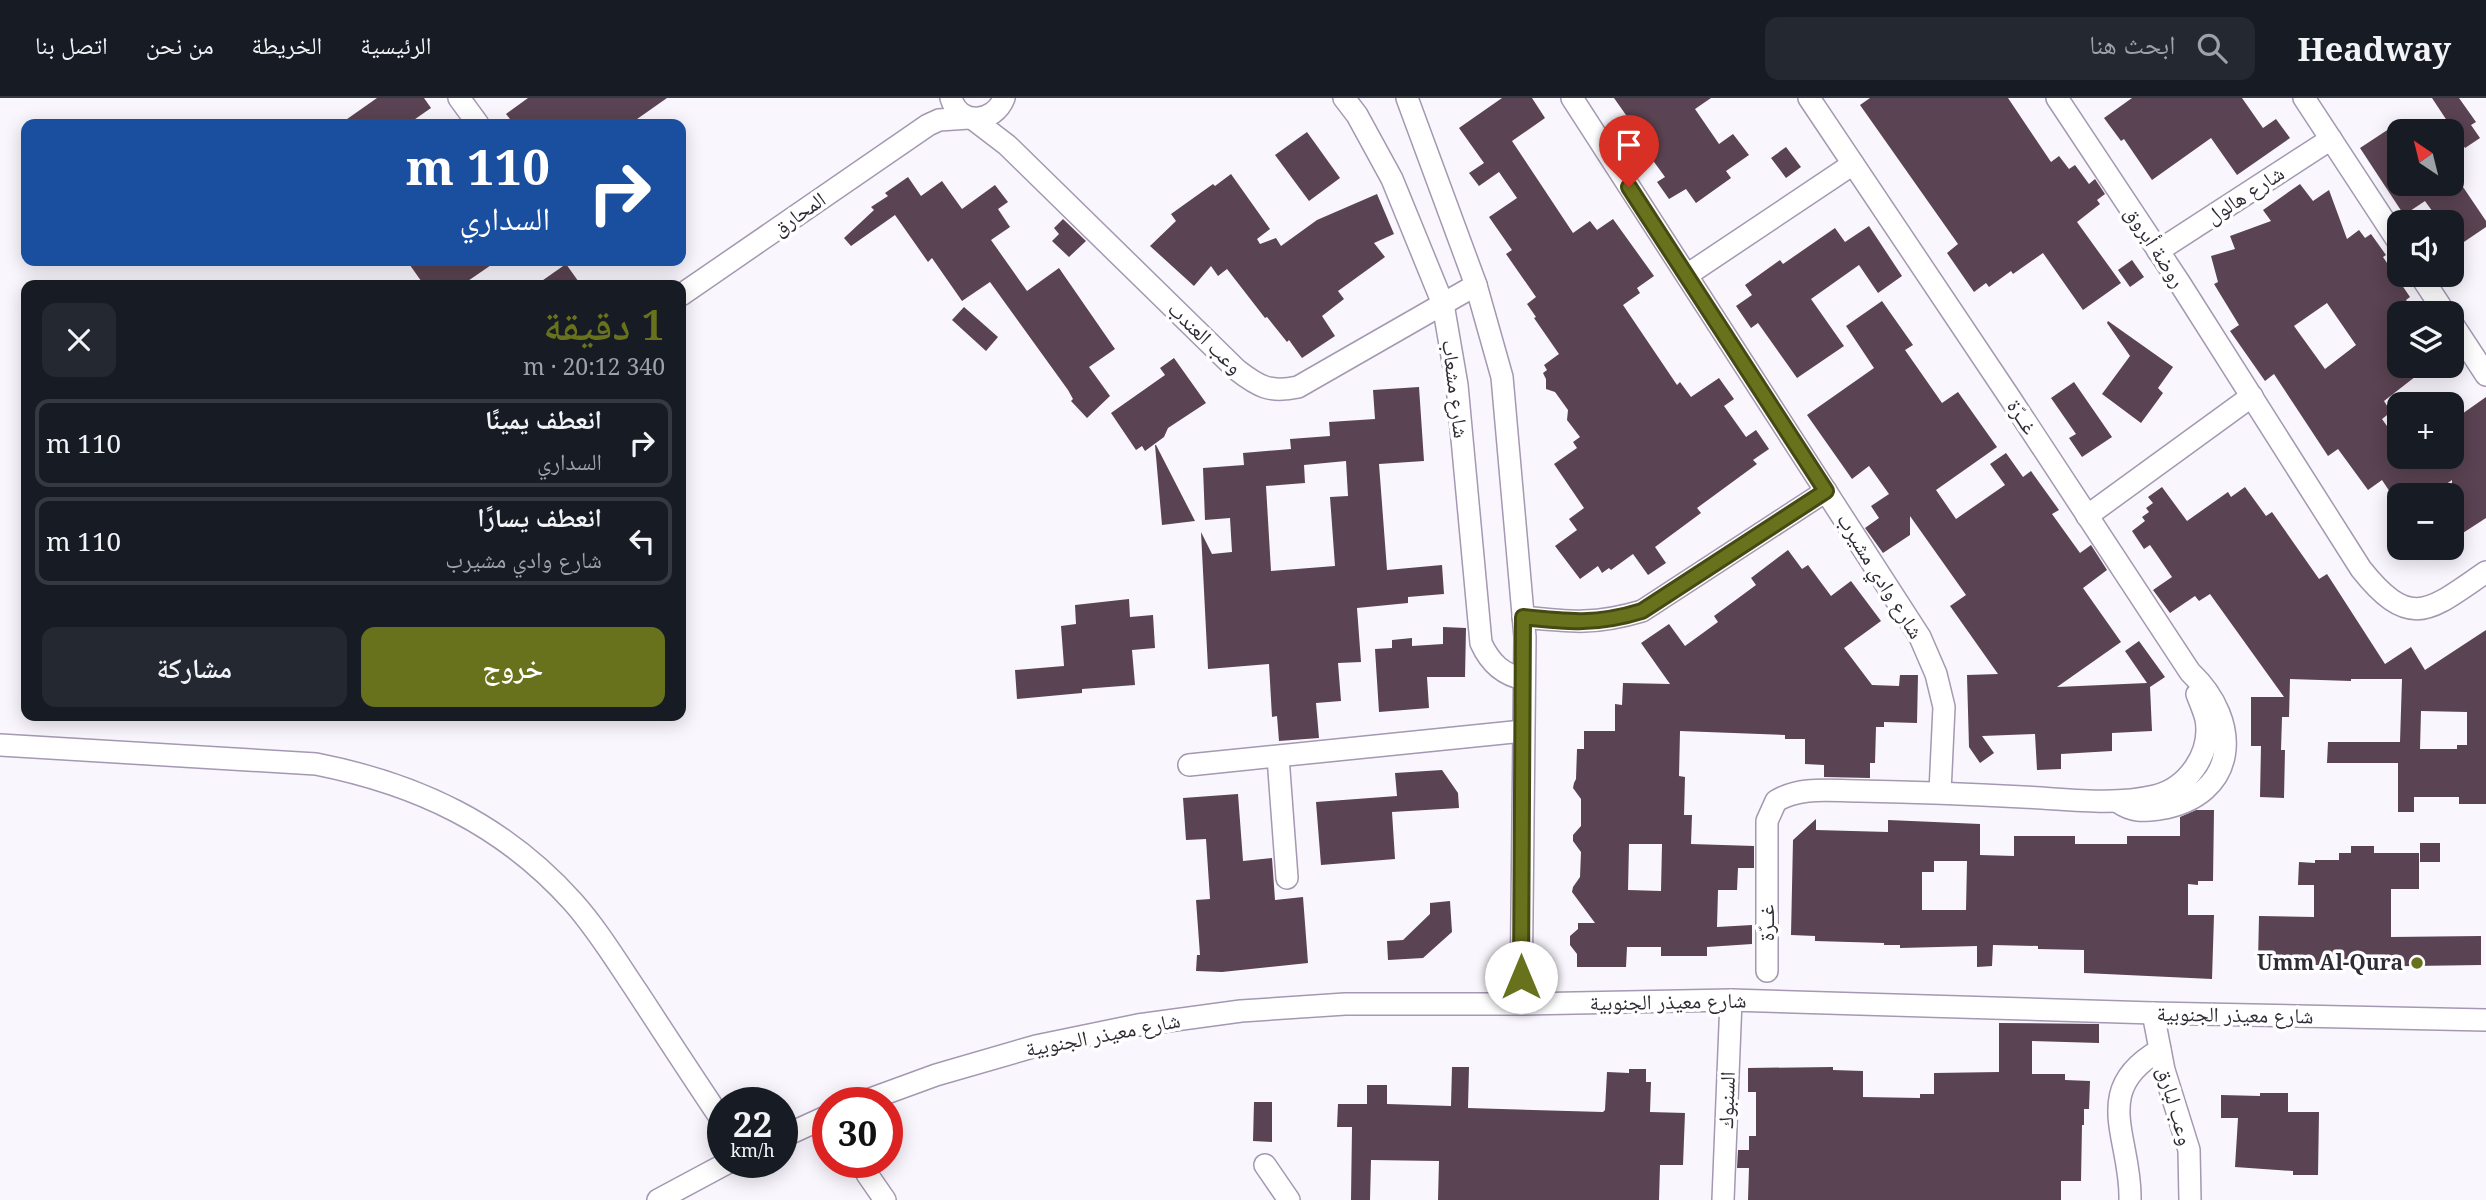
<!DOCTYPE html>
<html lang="ar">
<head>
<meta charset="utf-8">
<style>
  :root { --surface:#171b24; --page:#242831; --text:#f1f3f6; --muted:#9ea1a6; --line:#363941; --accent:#68721c }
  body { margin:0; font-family:"Noto Serif","Noto Naskh Arabic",serif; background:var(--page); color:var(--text); direction:rtl; height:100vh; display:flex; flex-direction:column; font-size:26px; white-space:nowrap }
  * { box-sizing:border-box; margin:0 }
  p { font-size:23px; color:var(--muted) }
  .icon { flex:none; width:38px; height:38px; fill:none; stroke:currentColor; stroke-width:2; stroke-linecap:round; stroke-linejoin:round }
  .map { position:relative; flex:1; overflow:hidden; direction:ltr }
  .panel { position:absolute; left:21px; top:182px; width:665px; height:441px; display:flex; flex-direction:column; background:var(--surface); border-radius:14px; box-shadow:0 4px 18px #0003; direction:rtl }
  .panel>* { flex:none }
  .guide { position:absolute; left:21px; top:21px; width:665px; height:147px; border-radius:14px; box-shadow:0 4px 18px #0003; direction:rtl; background:#1a4fa0; color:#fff; overflow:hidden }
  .needle { width:46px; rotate:325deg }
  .controls { position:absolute; left:2387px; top:21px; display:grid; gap:14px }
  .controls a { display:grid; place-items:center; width:77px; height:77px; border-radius:14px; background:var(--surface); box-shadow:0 4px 18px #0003; font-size:35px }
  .speed { position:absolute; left:707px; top:989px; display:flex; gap:14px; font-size:35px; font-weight:700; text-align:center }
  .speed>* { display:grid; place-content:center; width:91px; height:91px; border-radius:50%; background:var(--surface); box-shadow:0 4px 18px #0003; line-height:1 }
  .speed small { font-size:18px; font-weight:400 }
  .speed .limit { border:10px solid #d22; background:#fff; color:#111 }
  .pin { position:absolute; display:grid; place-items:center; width:60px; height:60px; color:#fff; margin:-72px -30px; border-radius:50% 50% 50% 0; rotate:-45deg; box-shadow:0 0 7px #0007 }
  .pin .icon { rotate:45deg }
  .me { position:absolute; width:77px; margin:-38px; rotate:0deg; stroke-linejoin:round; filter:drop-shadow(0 0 5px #0008) }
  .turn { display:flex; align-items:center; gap:24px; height:147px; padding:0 21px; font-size:32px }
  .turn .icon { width:91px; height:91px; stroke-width:2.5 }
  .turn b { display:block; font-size:49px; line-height:60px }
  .round { display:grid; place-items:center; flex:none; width:74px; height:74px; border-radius:14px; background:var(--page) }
  .summary { display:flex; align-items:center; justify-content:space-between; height:119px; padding:0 21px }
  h1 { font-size:42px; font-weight:600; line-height:52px; color:var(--accent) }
  .cta { display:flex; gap:14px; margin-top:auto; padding:14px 21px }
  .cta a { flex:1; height:80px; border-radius:14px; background:var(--accent); color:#fff; font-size:28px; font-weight:600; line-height:80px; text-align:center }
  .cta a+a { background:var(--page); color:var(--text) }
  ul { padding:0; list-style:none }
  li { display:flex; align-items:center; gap:21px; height:88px; margin:0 14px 10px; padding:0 7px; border:4px solid var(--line); border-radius:14px }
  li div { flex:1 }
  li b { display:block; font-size:26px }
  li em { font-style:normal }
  header { display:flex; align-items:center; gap:42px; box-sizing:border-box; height:98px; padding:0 35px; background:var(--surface); border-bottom:2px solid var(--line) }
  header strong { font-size:33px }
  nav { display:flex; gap:38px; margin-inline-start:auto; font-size:24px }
  .search { width:490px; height:63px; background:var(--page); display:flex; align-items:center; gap:18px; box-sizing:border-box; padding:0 24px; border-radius:14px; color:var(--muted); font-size:26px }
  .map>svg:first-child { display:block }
  .building { fill:#5a4352; fill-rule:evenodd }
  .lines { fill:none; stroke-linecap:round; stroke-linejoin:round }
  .minor-casing { stroke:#a498b2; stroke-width:24 }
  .minor { stroke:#fff; stroke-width:21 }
  .route-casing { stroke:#444a12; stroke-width:18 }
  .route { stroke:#68721c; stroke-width:12 }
  .poi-dot { fill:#68721c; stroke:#fff; stroke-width:2.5 }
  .labels { text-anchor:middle; stroke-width:7; stroke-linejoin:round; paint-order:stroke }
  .street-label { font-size:21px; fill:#302b35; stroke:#fff }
  .poi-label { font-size:21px; font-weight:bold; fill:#302b35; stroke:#fff; text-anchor:end }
</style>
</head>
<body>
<header>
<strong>Headway</strong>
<div class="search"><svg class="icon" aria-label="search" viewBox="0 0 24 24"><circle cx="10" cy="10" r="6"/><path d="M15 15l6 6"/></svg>ابحث هنا</div>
<nav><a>الرئيسية</a><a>الخريطة</a><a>من نحن</a><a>اتصل بنا</a></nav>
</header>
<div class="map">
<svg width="2486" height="1102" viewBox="0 0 2486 1102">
  <rect width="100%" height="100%" fill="#f9f7fd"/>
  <!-- building -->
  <g class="building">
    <polygon points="377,0 424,0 431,10 408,26 340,26"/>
    <polygon points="528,0 667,0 630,26 514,26 506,16"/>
    <polygon points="1502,0 1532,0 1545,20 1512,43 1573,135 1590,123 1597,132 1613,121 1654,178 1637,190 1640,195 1623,207 1677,287 1680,284 1691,299 1719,280 1734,301 1724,308 1746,339 1756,332 1769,351 1753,362 1757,366 1697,410 1701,415 1655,449 1666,465 1648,477 1633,456 1611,472 1609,470 1602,475 1598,468 1580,481 1555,448 1577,432 1569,421 1584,410 1554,366 1577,350 1573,344 1580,339 1567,322 1568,312 1555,294 1546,291 1546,281 1543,275 1547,272 1544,267 1559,256 1534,220 1536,219 1527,206 1536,199 1506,156 1512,152 1489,119 1517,100 1499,74 1479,88 1469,75 1484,65 1459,30"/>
    <polygon points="1614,0 1711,0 1695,11 1719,46 1733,36 1749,57 1726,73 1731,80 1696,105 1686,91 1669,101 1657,84 1665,79 1649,57 1652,54"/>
    <polygon points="1870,0 2008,0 2051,64 2059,58 2069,71 2075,67 2089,86 2095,81 2105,96 2097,102 2100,106 2077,124 2121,185 2083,212 2043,155 2013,176 2011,173 1989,189 1986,185 1974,194 1947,155 1958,146 1860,7"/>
    <polygon points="2132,0 2242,0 2263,30 2276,21 2290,40 2237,77 2211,40 2152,82 2124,41 2121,43 2104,20"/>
    <polygon points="2432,0 2459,0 2476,24 2471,27 2480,40 2465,50"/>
    <polygon points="2398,25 2404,33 2399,33 2399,86 2461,86 2486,123 2486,129 2452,152 2452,124 2440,124 2425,103 2404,117 2360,50"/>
    <polygon points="1307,34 1340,80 1309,103 1275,57"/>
    <polygon points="1786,49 1801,69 1786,80 1771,60"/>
    <polygon points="1231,76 1270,131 1257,141 1260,146 1276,140 1281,148 1317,122 1377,96 1394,136 1374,145 1385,159 1338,193 1344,201 1322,218 1335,238 1302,260 1289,242 1287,244 1267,219 1265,220 1227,171 1218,178 1211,168 1194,188 1150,148 1176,123 1171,116 1213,86 1215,88"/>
    <polygon points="908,79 921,98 942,83 962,111 995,87 1008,104 998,111 1010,129 991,142 1027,193 1059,170 1115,251 1089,269 1110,298 1087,320 1071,303 1073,301 1068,292 990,184 962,203 932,160 928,164 895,117 851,148 844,140 874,112 871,109 888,98 885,95"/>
    <path d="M2300,86L2313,103L2329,92L2347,141L2359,132L2365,140L2371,136L2386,157L2383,159L2410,199L2406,202L2416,215H2399V268H2429L2384,303L2391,314L2382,321L2399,345V359H2452V323L2486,299V420L2452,442V382L2431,397H2392L2382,382L2368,392L2338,351L2328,358L2274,276L2265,283L2230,233L2239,227L2214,186L2218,184L2211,158L2235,151L2230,138L2271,123L2263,112ZM2327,205L2356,247L2325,271L2294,228Z"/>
    <polygon points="1063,121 1086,143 1069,159 1052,143 1059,136 1054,130"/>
    <polygon points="1869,128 1902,178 1878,195 1859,167 1811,201 1844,248 1797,280 1758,225 1751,230 1736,208 1752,197 1745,187 1780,162 1783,166 1835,130 1845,144"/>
    <polygon points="2132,162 2144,179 2130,189 2118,172"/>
    <polygon points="407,163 497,163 462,187 424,187"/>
    <polygon points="566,166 581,187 536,187"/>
    <polygon points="1882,203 1913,247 1905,252 1942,305 1958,294 1997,349 1936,392 1956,421 2005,387 1990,366 2006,355 2023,379 2031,373 2059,412 2052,416 2080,455 2091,447 2107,472 2083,490 2121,544 2057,589 2147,585 2125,553 2139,543 2165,579 2150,589 2152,633 2112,635 2112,653 2061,656 2061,671 2037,672 2035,636 1982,638 1994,655 1980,665 1969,649 1967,577 1998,576 1950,508 1966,497 1910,418 1910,437 1883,455 1865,430 1879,420 1871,408 1889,396 1869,368 1852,381 1807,317 1874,270 1846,228"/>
    <polygon points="964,209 998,239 986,253 952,222"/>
    <polygon points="2108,223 2173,269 2158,290 2163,295 2141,325 2102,296 2130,258 2107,225"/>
    <polygon points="1174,260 1206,305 1168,330 1164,339 1145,353 1142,348 1136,352 1111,315 1165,277 1160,270"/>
    <polygon points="2074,284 2112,339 2082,359 2069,340 2076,336 2051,300"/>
    <path d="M1419,289L1424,363L1379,366L1387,472L1442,467L1444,496L1408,499V505L1357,510L1361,564L1338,565L1341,603L1316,605L1319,640L1279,643L1277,618L1272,619L1269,566L1208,571L1201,434L1212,456L1232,454L1230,420L1205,422L1203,370L1244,367L1243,355L1291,351L1290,341L1330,338L1329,324L1375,321L1373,292ZM1346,363L1348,398L1330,399L1335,468L1271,473L1266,388L1305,385L1304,367Z"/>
    <polygon points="1155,347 1156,347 1195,423 1162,427"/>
    <path d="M2162,389L2187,423L2228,394L2231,399L2245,389L2266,418L2272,414L2319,481L2327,476L2385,566L2411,549L2425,572L2486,532V706H2459V699H2414V714H2398V665H2327L2328,644H2400L2402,581H2351V583L2290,581L2289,619H2282L2281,652H2285L2284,700L2260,699L2261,648H2251V599H2284L2210,496L2199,503L2195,498L2170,515L2153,492L2172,479L2150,447L2144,451L2132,433L2145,423L2142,419L2149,414L2146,410L2153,405L2148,399ZM2421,613L2467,614V647H2457V651H2420Z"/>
    <path d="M1788,452L1802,471L1808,467L1831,498L1851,483L1881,523L1844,550L1872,587L1899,588L1900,577H1918L1917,625L1884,624V629H1876L1875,665H1870V680L1824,679V667L1805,666V641H1785V637L1680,633L1679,678L1685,679L1684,717H1692L1691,746L1754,748V770H1738L1737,792H1718L1717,829L1752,827V846L1707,849V858H1661V849H1627L1626,869H1577V856L1570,847V838L1578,831V825H1595L1572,794L1573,789L1580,779L1581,754L1573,743V737L1581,728V701L1573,690L1574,685L1576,681L1577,651H1584V633H1615V606L1622,607L1623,585L1670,586L1641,545L1669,526L1685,548L1718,524L1714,518L1756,487L1751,480ZM1629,746H1662L1661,793L1628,792Z"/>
    <polygon points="1129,501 1130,519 1153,517 1155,550 1132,552 1135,587 1082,591 1082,595 1017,601 1015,572 1064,568 1061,528 1076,526 1075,507"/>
    <polygon points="1443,529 1466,530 1465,579 1427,579 1429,610 1379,614 1375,551 1392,550 1392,542 1412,540 1412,548 1443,546"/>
    <polygon points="1442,672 1458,695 1459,710 1392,714 1395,761 1321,767 1316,704 1397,698 1395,675"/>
    <polygon points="1238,696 1243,763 1272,760 1275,802 1303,799 1308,865 1222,874 1196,873 1197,857 1200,857 1196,802 1210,801 1206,741 1186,742 1183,700"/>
    <path d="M2196,712H2214L2213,783H2198V787L2188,786V817H2214L2212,881L2084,875V852L2038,851V848L1993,847L1992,868L1977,869V848L1900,850V847H1884V845L1815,843V838L1791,837L1793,742L1816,721V732L1888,734V722L1980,726V757L2014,758V738H2075V746H2127V738H2180V719ZM1934,763H1967L1966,812H1922V774H1934Z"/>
    <rect x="2420" y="745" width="20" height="19"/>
    <polygon points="2351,748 2374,748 2374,755 2419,755 2419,791 2391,791 2391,839 2481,838 2481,867 2344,869 2344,867 2307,867 2307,864 2258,864 2259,818 2314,819 2314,787 2298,787 2299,764 2315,765 2315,762 2339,762 2339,755 2351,755"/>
    <polygon points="1450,803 1452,834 1423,860 1388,862 1387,843 1403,842 1430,816 1430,805"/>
    <polygon points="1999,925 2099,926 2099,945 2032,943 2032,976 2065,976 2065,982 2090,983 2089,1011 2084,1011 2084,1027 2082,1027 2081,1083 2061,1083 2061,1102 1748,1102 1749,1070 1737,1070 1738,1052 1749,1052 1749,1038 1756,1038 1756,994 1748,994 1748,970 1833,969 1833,972 1863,973 1863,999 1920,1000 1920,996 1934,996 1934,975 1999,974"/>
    <polygon points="1452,969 1469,969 1468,1010 1603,1014 1605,1012 1607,974 1629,975 1629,971 1646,971 1646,984 1651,984 1650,1014 1685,1015 1683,1067 1660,1067 1659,1102 1438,1102 1439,1063 1371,1062 1370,1102 1351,1102 1352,1029 1337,1029 1338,1006 1367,1006 1367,987 1387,987 1387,1006 1451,1008"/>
    <polygon points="2260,995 2288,995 2288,1014 2319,1014 2318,1077 2293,1077 2293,1073 2235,1069 2238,1020 2221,1020 2221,997 2260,998"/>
    <polygon points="1254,1004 1272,1004 1272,1044 1253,1043"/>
  </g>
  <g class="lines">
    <!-- minor casing -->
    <g class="minor-casing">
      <g id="minor">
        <polyline points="459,0 478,26"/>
        <path d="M951,0C959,28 994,26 1004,0"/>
        <path d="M1344,0L1357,17L1392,81L1443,206L1457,287L1481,545C1490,565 1503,577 1524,581"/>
        <polyline points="1407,0 1476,187 1502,279 1525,539 1521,906"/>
        <polyline points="1572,0 1920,539 1936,576 1944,609 1940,694"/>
        <path d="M1809,0L2010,300L2190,574C2243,624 2239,698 2159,711C2143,713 2132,714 2118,704"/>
        <path d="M2057,0L2179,184L2361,471C2411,534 2430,512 2486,474"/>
        <polyline points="2304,0 2399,145"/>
        <path d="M973,21L1007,47L1237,272C1259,289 1270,295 1298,289L1476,187"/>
        <polyline points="2158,153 2331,41"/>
        <polyline points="1687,177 1853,66"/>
        <polyline points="2420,177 2445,215"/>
        <polyline points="681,197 928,27 939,22 969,20"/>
        <polyline points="2452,225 2486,277"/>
        <polyline points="2087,418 2252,298"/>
        <path d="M1523,519C1571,524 1595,527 1642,513L1826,393"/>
        <path d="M0,647L316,666C417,686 503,726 573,804C598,832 617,864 638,895C666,938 694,981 723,1024"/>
        <polyline points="1278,659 1287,780"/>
        <polyline points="1189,667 1523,633"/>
        <path d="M1767,873V723L1776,703C1801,688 1831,693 1859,693C1914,694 1969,696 2023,699C2067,701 2113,708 2155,698C2188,690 2212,655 2206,621C2204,613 2200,604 2197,596"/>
        <polyline points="2153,915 2164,972 2189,1052 2190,1102"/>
        <polyline points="862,1004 936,977 1036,948 1138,927 1241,913 1345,906 1521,906 1731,902 2153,915 2486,922"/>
        <polyline points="782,1039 828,1018"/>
        <polyline points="1265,1067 1289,1102"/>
        <polyline points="867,1076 885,1102"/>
        <polyline points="658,1102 729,1064"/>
        <polyline points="1723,1102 1731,902"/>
        <path d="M2130,1102C2132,1041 2089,992 2160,952"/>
      </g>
    </g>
    <!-- minor -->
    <use href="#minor" class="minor"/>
  </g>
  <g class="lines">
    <!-- route casing -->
    <g class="route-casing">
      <path id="route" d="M1521,879L1523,519C1569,524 1597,527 1642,513L1826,393L1629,89"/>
    </g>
    <!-- route -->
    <use href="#route" class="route"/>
  </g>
  <!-- markers -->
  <circle class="poi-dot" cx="2417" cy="865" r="7"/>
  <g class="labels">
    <!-- street labels -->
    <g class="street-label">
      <text transform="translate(2245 97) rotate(-33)" y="7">شارع هالول</text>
      <text transform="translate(799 116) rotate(-35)" y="7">المحارق</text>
      <text transform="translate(2155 149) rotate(57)" y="7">روضة أبروق</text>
      <text transform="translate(1205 240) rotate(44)" y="7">وعب العندب</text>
      <text transform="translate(1455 291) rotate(83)" y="7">شارع مشعاب</text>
      <text transform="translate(2022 319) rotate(57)" y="7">غــرّة</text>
      <text transform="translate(1880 478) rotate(58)" y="7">شارع وادي مشيرب</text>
      <text transform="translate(1767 825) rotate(-90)" y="7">غــرّة</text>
      <text transform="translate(1668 904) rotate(-1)" y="7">شارع معيذر الجنوبية</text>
      <text transform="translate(2235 917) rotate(1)" y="7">شارع معيذر الجنوبية</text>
      <text transform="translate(1103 937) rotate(-11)" y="7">شارع معيذر الجنوبية</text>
      <text transform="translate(1727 1002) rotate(-88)" y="7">السنبوك</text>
      <text transform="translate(2175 1008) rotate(74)" y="7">وعب لبارق</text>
    </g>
    <!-- poi labels -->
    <g class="poi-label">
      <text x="2403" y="872">Umm Al-Qura</text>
    </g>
  </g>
</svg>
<div class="controls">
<a><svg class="needle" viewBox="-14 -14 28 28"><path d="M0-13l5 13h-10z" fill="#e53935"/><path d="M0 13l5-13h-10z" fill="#9ea1a6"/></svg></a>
<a><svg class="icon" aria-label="sound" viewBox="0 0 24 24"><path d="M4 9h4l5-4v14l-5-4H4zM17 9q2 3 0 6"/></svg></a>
<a><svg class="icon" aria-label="layers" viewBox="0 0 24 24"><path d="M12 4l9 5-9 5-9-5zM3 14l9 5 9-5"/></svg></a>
<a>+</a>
<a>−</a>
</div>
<div class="speed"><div>22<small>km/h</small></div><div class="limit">30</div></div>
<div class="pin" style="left:1629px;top:89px;background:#d93025"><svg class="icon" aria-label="arrive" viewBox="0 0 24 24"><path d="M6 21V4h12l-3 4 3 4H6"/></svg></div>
<svg class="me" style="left:1521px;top:879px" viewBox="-20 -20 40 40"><circle r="19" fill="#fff"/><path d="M0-13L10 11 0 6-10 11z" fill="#68721c"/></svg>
<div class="guide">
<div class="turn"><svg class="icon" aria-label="right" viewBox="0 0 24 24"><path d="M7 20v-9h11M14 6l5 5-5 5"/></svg><div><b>110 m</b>السداري</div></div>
</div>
<section class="panel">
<div class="summary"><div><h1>1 دقيقة</h1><p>340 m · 20:12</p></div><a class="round"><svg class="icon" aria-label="close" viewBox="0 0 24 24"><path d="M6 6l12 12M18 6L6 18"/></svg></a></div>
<ul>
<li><svg class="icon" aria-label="right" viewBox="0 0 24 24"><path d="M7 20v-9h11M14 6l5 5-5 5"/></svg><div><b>انعطف يمينًا</b><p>السداري</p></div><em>110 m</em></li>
<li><svg class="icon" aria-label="left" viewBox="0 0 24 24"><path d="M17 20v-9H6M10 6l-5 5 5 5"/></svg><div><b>انعطف يسارًا</b><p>شارع وادي مشيرب</p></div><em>110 m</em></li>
</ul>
<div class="cta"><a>خروج</a><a>مشاركة</a></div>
</section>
</div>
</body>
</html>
